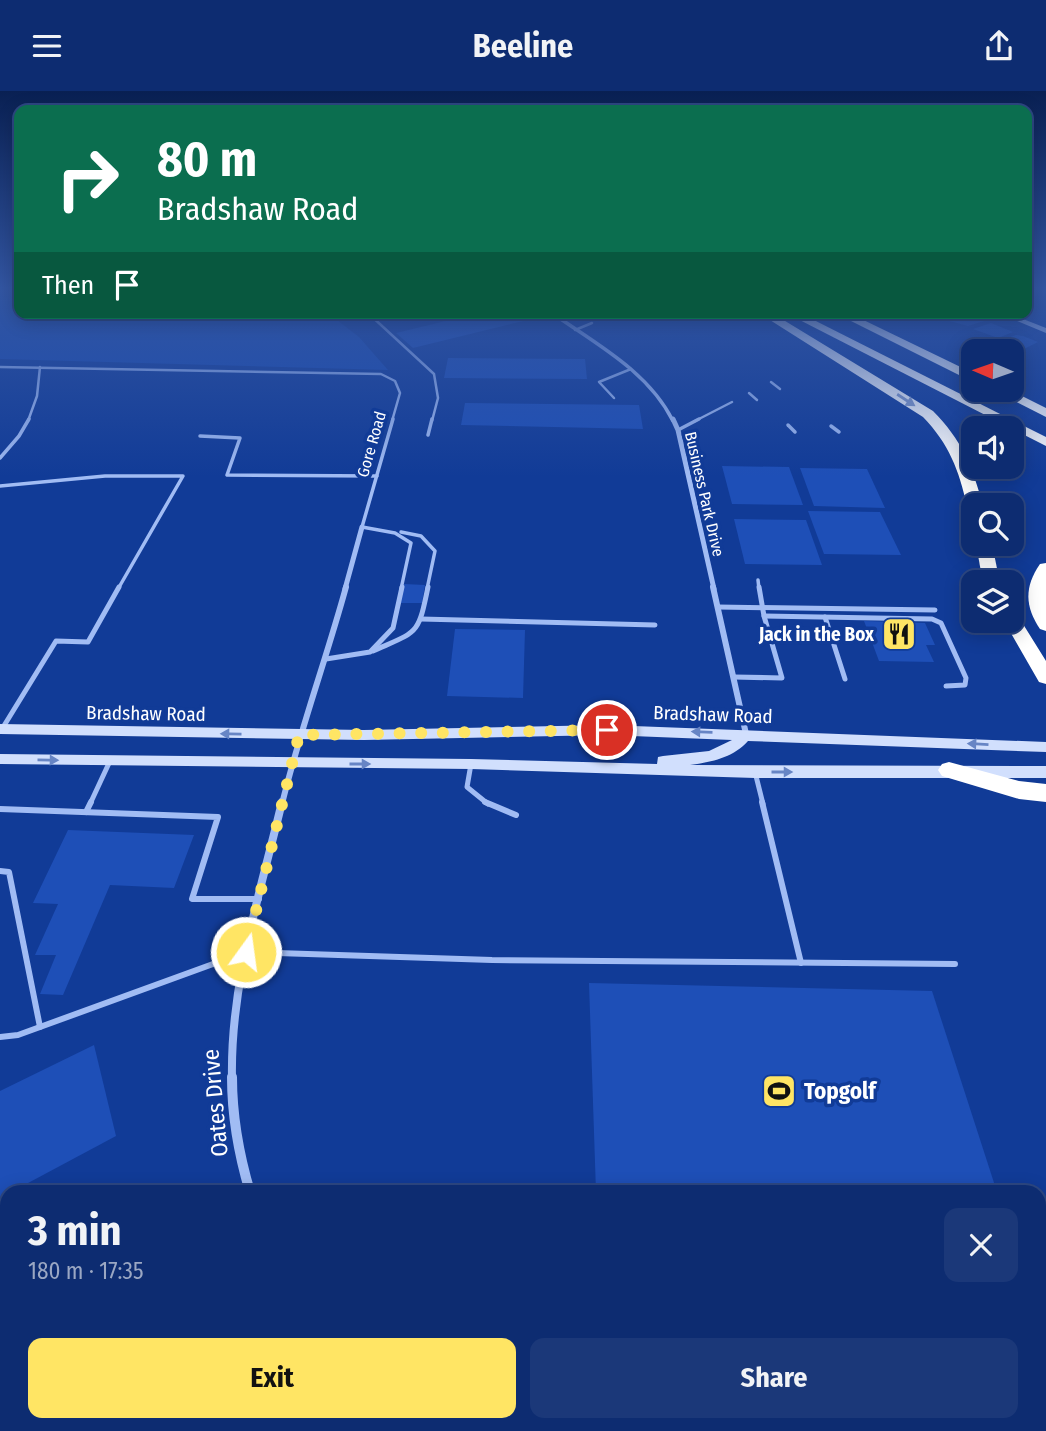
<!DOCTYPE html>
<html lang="en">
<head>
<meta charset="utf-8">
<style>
  :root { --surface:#0d2c71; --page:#1b3879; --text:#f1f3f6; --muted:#9aa7c3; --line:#2d4884; --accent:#ffe564 }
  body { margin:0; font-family:"Fira Sans Condensed",sans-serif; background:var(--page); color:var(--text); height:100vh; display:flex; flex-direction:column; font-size:26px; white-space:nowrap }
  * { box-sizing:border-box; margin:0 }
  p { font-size:23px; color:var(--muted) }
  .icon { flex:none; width:38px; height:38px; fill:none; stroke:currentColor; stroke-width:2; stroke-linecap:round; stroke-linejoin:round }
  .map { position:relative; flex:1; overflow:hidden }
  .panel { position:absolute; left:0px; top:1094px; width:1046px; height:247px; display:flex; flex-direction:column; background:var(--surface); border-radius:21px 21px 0 0; box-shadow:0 4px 18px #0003,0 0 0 2px var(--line) }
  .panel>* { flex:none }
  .hud { position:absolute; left:14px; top:14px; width:1018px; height:214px; border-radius:14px; box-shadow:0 4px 18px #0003,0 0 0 2px var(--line); background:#0b6e4f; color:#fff; overflow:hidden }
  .needle { width:46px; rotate:272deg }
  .buttons { position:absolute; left:961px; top:248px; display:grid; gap:14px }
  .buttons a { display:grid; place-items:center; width:63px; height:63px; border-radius:14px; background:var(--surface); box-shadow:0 4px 18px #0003,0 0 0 2px var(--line); font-size:35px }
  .pin { position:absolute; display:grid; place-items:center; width:60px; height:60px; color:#fff; margin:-30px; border:4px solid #fff; border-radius:50%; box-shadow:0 2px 7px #0007 }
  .me { position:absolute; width:77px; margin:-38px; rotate:14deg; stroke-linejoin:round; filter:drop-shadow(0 0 5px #0008) }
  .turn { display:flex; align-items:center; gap:24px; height:147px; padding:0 28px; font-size:32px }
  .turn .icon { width:91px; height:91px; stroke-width:2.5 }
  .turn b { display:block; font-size:49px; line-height:60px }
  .then { display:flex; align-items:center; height:66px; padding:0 28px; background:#0003; gap:14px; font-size:26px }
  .round { display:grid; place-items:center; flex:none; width:74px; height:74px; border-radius:14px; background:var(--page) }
  .head { display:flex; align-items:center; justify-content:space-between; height:119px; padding:0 28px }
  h1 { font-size:42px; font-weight:700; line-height:52px }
  .action { display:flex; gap:14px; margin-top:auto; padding:14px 28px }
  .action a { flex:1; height:80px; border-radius:14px; background:var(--accent); color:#111; font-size:28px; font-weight:700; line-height:80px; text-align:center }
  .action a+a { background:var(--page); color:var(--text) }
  header { display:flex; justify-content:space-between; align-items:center; height:91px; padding:0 28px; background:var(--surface); font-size:32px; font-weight:700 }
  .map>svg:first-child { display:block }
  .green { fill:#184ab2 }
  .building { fill:#1e4fb7 }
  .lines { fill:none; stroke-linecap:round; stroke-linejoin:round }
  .lane-far4 { stroke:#a1bcf4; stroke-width:2.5 }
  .lane-far3 { stroke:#a1bcf4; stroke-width:3.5 }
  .lane-far2 { stroke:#a1bcf4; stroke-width:5 }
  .lane-far1 { stroke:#a1bcf4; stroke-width:6 }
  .lane { stroke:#a1bcf4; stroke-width:8 }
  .street-far4 { stroke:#a1bcf4; stroke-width:3.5 }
  .street-far3 { stroke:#a1bcf4; stroke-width:5 }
  .street-far2 { stroke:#a1bcf4; stroke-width:6 }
  .street-far1 { stroke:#a1bcf4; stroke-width:8 }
  .street { stroke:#a1bcf4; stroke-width:10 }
  .secondary { fill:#d1dffd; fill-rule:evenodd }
  .highway { fill:#fff; fill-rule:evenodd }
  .oneway { fill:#889dcb }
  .oneway2 { fill:#6785c5 }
  .route { stroke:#ffe564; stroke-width:12; stroke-dasharray:0 21.6 }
  .labels { text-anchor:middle; stroke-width:7; stroke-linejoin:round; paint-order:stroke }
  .far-street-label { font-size:16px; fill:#fff; stroke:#113b97 }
  .poi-label { font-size:19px; font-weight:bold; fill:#fff; stroke:#113b97; text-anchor:end }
  .street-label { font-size:19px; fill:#fff; stroke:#113b97 }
  .near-poi-label { font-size:23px; font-weight:bold; fill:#fff; stroke:#113b97; text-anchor:start }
  .near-street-label { font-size:23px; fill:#fff; stroke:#113b97 }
</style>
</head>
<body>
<header><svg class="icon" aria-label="menu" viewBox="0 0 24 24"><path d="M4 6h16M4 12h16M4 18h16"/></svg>Beeline<svg class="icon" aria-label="share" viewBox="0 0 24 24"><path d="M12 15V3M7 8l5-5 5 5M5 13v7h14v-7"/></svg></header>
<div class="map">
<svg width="1046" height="1340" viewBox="0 0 1046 1340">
  <rect width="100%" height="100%" fill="#113b97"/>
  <!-- green -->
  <polygon class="green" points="0,198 19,198 19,222 328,222 359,246 388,279 0,268"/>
  <!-- building -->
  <g class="building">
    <polygon points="479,222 522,222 531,228 413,257 396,242"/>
    <polygon points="963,223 971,224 984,230 968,235 946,229"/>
    <polygon points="991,232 1013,241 998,247 973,238"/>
    <polygon points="1016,244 1023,245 1038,251 1012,264 1012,261 1002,259 1005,258 994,252"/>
    <polygon points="448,267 585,268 587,288 444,287"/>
    <polygon points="465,312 639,314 643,338 461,334"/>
    <polygon points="722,375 789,376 803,414 732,413"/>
    <polygon points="800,377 867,378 885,417 814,415"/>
    <polygon points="808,420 880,421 901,464 824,463"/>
    <polygon points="734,428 806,429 822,474 745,473"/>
    <polygon points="404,493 425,494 422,512 399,512"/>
    <polygon points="864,530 925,532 935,554 926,554 934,571 879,570"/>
    <polygon points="455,538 525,539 523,607 447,605"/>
    <polygon points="68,739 194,744 174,797 110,794 63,904 40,903 56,864 35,864 58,813 33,812"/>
    <polygon points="589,892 932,900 997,1101 596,1101"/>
    <polygon points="94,954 116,1045 0,1107 0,1000"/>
    <polygon points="7,1136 7,1334 43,1334 44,1340 0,1340 0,1140"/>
  </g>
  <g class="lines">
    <!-- lane-far4 -->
    <g class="lane-far4">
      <polyline points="368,222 434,283 438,307 432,330"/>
      <polyline points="575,239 592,232"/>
      <polyline points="0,276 381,283 395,290 400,302 392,330"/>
      <polyline points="771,291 780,298"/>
      <polyline points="749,302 757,309"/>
      <polyline points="614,307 599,291 631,278"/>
      <polyline points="28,330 37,305 40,276"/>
      <polyline points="695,330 732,311"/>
    </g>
    <!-- lane-far3 -->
    <g class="lane-far3">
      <polyline points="393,328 362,436 395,442 411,452 401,498"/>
      <polyline points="788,334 795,341"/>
      <polyline points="831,335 839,341"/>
      <polyline points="678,339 699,328"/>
      <polyline points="428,344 432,328"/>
      <polyline points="200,345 240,347 227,384 377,385"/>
      <polyline points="0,367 19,345 29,328"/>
      <polyline points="0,395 105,385 183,385 118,498"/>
      <polyline points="401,441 421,445 435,460 427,498"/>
      <polyline points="758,489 759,498"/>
    </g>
    <!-- lane-far2 -->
    <g class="lane-far2">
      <polyline points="718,516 935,519"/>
      <polyline points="764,525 932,528 941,532 966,587 965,594 946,595"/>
      <polyline points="825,526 845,588"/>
      <polyline points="421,528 655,534"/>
      <path d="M373,560C418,540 418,545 428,496"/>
      <polyline points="326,568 370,561 393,537 402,496"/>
      <polyline points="734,586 782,587 764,525 759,496"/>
      <polyline points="2,638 56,550 88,551 119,496"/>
      <polyline points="471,673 467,696 488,713"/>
      <polyline points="755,681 763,713"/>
      <polyline points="90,713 110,670"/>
    </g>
    <!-- lane-far1 -->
    <g class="lane-far1">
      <polyline points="485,711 516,724"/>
      <polyline points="762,711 801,872"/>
      <polyline points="0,718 218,726 192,808 259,808"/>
      <polyline points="86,721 91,711"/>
      <polyline points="0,780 9,781 40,936"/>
      <polyline points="0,946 18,944 246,861 492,869 955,873"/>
    </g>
    <!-- lane -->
    <g class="lane">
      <polyline points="192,1334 194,1340"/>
      <polyline points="299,1340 308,1334"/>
    </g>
    <!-- street-far4 -->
    <path class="street-far4" d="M552,222C596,253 648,280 673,330"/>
    <!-- street-far3 -->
    <g class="street-far3">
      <polyline points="673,328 678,339 714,498"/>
      <polyline points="345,498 362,436"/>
    </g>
    <!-- street-far2 -->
    <g class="street-far2">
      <polyline points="713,496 746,643"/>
      <path d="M282,713C300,639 326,569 346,496"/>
    </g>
    <!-- street-far1 -->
    <path class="street-far1" d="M232,988C230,893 260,803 282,711"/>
    <!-- street -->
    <g class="street">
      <path d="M232,986C232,1025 239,1064 250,1101"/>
      <polyline points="1040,1263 1046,1263"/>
      <polyline points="319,1334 321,1340"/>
    </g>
    <!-- secondary -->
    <g class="secondary">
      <polygon points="998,222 1008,222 1046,237 1046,242"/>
      <path d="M0,633L364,639L607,634L1046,651V661L748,650C733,667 711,671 690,674L1046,675V687H755L471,678L0,673V663L471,668L657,673L658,666L663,665L709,660L732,649L607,644L364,649L0,643Z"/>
    </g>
    <!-- highway -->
    <g class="highway">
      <path d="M759,222H772L933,320C961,348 973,376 983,415H973V419L967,415C959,379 949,353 923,326Z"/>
      <polygon points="786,222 800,222 1046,346 1046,355"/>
      <polygon points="835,222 849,222 973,282 973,291"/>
      <polygon points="993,299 1010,299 1046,317 1046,326"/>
      <polygon points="976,453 992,453 1000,492 983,492"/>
      <path d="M1046,472V540L1040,538C1025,516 1024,496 1040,473Z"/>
      <polygon points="1012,523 1018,525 1046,570 1046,593 1039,591 1004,530 1012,530"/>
      <polygon points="949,671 1019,690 1046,693 1046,711 1019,708 942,685 938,679 942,673"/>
    </g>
  </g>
  <!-- one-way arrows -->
  <defs><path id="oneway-solid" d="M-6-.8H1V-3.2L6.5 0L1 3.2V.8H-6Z" transform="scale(1.75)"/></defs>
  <use class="oneway" href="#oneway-solid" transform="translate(906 309) rotate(33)"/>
  <g class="oneway2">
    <use href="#oneway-solid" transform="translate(702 641) rotate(-178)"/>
    <use href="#oneway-solid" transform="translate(231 643) rotate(-179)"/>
    <use href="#oneway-solid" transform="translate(978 653) rotate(-177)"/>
    <use href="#oneway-solid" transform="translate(48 669) rotate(1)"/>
    <use href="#oneway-solid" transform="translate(360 673)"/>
    <use href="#oneway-solid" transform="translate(782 681)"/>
  </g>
  <!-- sky -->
  <linearGradient id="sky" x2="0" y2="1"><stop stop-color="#092053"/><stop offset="0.51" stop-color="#3255a1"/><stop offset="1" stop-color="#3255a1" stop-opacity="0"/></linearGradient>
  <rect width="1046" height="386" fill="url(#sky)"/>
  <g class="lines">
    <!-- route -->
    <polyline class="route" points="246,861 299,644 607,639"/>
  </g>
  <!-- icons -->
  <defs>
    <g id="restaurant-square" transform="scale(1.75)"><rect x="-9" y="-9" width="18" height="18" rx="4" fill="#ffe564" stroke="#113b97"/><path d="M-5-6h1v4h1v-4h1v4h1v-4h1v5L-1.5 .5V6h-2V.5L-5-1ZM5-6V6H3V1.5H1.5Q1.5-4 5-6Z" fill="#111"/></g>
    <g id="stadium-square" transform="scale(1.75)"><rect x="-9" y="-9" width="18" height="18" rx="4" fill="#ffe564" stroke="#113b97"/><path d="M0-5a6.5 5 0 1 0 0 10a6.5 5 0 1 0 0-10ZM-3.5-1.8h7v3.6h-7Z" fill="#111"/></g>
  </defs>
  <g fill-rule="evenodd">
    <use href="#restaurant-square" x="899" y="543"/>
    <use href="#stadium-square" x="779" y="1000"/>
  </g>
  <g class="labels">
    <!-- far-street labels -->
    <g class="far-street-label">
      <text transform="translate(371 353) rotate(-74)" y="6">Gore Road</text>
      <text transform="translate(705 403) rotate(77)" y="6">Business Park Drive</text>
    </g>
    <!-- poi labels -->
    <g class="poi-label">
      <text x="874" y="550">Jack in the Box</text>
    </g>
    <!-- street labels -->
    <g class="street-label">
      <text transform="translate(146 622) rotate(1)" y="7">Bradshaw Road</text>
      <text transform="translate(713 623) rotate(2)" y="7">Bradshaw Road</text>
    </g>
    <!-- near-poi labels -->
    <g class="near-poi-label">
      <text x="804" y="1008">Topgolf</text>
    </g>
    <!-- near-street labels -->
    <g class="near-street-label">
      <text transform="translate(215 1012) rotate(-95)" y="8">Oates Drive</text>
    </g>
  </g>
</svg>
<div class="buttons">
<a><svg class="needle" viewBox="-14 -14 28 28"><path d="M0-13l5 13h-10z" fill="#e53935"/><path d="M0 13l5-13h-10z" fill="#9aa7c3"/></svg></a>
<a><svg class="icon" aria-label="sound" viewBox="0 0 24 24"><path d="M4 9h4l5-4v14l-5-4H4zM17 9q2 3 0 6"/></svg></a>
<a><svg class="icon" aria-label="search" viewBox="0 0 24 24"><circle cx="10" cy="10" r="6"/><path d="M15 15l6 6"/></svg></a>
<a><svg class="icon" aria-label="layers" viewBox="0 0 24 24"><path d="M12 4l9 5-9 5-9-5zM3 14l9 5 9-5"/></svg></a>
</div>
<div class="pin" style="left:607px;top:639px;background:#d93025"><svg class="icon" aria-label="arrive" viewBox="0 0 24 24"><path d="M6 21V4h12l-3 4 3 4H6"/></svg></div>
<svg class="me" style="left:246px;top:861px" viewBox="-20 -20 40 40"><circle r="17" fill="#ffe564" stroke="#fff" stroke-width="3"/><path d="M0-11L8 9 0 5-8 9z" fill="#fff"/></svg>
<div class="hud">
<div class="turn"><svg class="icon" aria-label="right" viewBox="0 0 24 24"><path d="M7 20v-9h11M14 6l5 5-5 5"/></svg><div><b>80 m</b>Bradshaw Road</div></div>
<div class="then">Then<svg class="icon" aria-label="arrive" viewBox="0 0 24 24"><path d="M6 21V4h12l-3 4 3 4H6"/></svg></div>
</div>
<section class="panel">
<div class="head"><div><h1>3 min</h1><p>180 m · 17:35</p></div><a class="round"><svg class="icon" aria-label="close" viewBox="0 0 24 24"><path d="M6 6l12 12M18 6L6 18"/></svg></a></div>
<div class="action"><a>Exit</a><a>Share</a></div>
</section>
</div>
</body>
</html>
